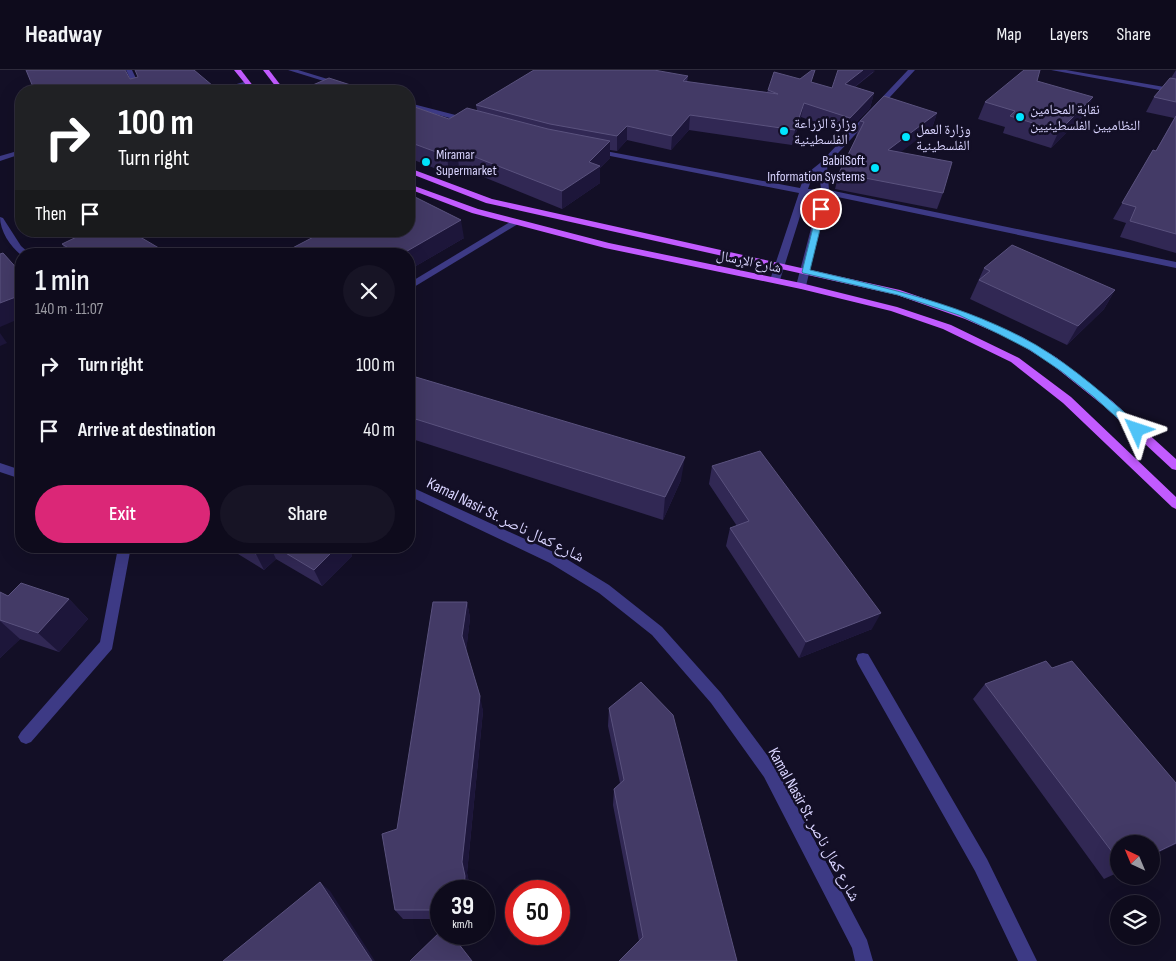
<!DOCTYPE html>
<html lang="en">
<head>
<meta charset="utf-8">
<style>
  :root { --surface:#0e0b1c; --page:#171425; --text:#f1f3f6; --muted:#9b9ba3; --line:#2e2b3b; --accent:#db2777 }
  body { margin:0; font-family:"Sofia Sans Condensed","Noto Naskh Arabic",sans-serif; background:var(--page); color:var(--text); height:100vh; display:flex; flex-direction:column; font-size:19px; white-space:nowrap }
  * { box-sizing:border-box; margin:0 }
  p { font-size:16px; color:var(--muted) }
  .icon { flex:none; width:28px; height:28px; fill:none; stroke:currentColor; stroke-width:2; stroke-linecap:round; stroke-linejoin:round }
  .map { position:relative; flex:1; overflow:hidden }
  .details { position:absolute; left:15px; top:178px; width:400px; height:305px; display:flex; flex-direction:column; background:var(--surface); border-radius:20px; box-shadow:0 5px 20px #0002,0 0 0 1px var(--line) }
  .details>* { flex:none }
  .hud { position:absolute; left:15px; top:15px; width:400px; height:152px; border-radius:20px; box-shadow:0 5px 20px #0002,0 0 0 1px var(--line); background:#202124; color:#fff; overflow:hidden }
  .needle { width:32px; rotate:316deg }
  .controls { position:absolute; left:1110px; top:765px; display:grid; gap:10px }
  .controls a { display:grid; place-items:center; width:50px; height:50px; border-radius:50%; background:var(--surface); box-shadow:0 5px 20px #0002,0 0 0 1px var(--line); font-size:25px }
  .speed { position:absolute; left:430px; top:810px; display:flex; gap:10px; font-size:25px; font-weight:700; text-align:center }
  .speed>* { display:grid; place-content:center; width:65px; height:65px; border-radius:50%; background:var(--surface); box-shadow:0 5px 20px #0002,0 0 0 1px var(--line); line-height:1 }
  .speed small { font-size:12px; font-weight:400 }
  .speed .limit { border:8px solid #d22; background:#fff; color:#111 }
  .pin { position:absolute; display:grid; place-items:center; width:42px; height:42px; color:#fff; margin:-21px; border:2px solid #fff; border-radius:50%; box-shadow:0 1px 5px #0007 }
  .me { position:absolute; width:55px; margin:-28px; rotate:312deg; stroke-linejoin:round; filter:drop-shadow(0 0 4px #0008) }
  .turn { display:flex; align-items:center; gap:18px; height:105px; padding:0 20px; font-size:22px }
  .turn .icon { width:65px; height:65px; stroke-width:2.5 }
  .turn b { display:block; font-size:35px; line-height:42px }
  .then { display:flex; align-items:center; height:48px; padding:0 20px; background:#0003; gap:10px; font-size:19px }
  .round { display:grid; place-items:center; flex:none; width:52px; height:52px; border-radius:26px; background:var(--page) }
  .headline { display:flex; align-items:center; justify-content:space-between; height:85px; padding:0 20px }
  h1 { font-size:30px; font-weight:600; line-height:38px }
  .cta { display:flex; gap:10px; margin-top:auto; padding:10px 20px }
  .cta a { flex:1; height:58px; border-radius:30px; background:var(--accent); color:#fff; font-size:20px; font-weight:600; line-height:58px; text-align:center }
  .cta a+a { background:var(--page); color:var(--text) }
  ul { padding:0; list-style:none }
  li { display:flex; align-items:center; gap:15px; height:65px; padding:0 20px }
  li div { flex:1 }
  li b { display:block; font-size:19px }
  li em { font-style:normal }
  header { display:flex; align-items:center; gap:30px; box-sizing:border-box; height:70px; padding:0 25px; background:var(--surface); border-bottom:1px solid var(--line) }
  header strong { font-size:24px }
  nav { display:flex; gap:28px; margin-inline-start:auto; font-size:18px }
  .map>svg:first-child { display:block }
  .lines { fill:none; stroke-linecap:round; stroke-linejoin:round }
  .minor { fill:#3d3a85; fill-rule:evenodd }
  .major { fill:#c25bff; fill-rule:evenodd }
  .wall { fill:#312854 }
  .shaded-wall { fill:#1d163a }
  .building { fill:#433a66; stroke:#5a527e }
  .route { fill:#4fc3f7; stroke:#337fa1 }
  .poi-dot { fill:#00e5ff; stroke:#130f26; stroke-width:2 }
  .labels { text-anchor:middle; stroke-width:5; stroke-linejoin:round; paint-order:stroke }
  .far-poi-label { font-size:14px; fill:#d9d4ff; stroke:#130f26; text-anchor:start }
  .far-street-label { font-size:14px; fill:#d9d4ff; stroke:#130f26 }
  .street-label { font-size:16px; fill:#d9d4ff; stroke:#130f26 }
</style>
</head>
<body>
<header>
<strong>Headway</strong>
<nav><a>Map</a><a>Layers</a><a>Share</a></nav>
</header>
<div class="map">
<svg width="1176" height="891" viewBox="0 0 1176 891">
  <rect width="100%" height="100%" fill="#130f26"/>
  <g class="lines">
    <!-- minor -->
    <g class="minor">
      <polygon points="126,0 132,0 142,21 136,21"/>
      <polygon points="288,0 298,0 367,21 356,21"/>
      <path d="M908,0H915L827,95L829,120L1176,192V198L828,125L806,216L801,219L796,216L820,124H807L780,210L775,213L770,210L799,123L595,83L591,81L595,79L800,118L805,105L820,93ZM819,102L821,119H808L812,108Z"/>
      <polygon points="1051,0 1066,0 1176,19 1176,23"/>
      <polygon points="247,11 250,13 249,14 224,21 213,21"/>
      <polygon points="409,33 471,49 472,51 468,53 409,37"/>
      <polygon points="21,80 21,84 0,91 0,86"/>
      <path d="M0,147L3,148L21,176L30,184L21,185C10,176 0,161 0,147Z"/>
      <polygon points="515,149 518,150 518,154 409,220 409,213"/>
      <polygon points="0,393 21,400 21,409 0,402"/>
      <polygon points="409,416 560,485 609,515 662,557 721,623 776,697 867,870 873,891 855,891 852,878 764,707 711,633 652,565 599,523 550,493 409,426"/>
      <polygon points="113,476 127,476 130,482 112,579 31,672 26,674 21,672 18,667 21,662 100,572 117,483"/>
      <polygon points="863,583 868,584 987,789 1037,891 1018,891 975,801 858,594 856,589 858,584"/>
    </g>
    <!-- major -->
    <g class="major">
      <polygon points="234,0 241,0 257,21 251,21"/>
      <polygon points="263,0 269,0 285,21 279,21"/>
      <polygon points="409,98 492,129 900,220 972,245 1022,267 1057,288 1112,331 1176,389 1176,400 1172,399 1104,336 1050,293 1015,271 965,249 897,225 486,133 409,103"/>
      <polygon points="409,114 478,139 609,173 801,213 897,237 951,255 1019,288 1071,327 1176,427 1176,439 1172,437 1063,333 1011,292 943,259 891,241 801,219 605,178 472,143 409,119"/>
    </g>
  </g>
  <!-- wall -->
  <g class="wall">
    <polygon points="1176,0 1176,183 1120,167 1126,153 1113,149 1153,80 1156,81 1174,48 1146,42 1154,27 1171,8"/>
    <polygon points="875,1 855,17 874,23 870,38 846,63 801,47 792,75 689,60 671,80 627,70 617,81 610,80 610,88 600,98 600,113 562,139 459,97 449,104 409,88 409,35 449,49 477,40 476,35 688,6 687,12 767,22 768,20 812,13 832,18"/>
    <polygon points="985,32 1085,44 1051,78 1003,63 1005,57 978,49"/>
    <polygon points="937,43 932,58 900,82 943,123 937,139 835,119 839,103 857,67 856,67 860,51"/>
    <polygon points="210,161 228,161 216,166"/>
    <polygon points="305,161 409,161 464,168 409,200 409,184 313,167"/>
    <polygon points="62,174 169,184 68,184"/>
    <polygon points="984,198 1115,220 1104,239 1067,275 970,229"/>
    <polygon points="409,305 681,410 663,450 409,368"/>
    <polygon points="712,396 872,559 799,588 726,476 730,458 737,456 709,414"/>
    <polygon points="225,476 348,476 352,486 322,516 276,489 264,500"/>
    <polygon points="0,522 8,526 69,529 88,549 59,582 20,569 0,588"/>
    <polygon points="467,532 470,548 466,581 483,641 467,803 470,817 470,821 441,821 441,849 403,849 395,840 397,759"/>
    <polygon points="1052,598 1176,713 1176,774 1151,786 1119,774 1119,802 1104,809 973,629 985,614"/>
    <polygon points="609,638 737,891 639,871 613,735 614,719 620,713 608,656"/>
  </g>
  <!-- shaded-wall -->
  <g class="shaded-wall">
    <polygon points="863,0 875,0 841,28 845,14"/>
    <polygon points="35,16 38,21 35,21 33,17"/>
    <polygon points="874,23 870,38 846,63 850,48"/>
    <polygon points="1093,27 1085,44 1051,78 1059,61"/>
    <polygon points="804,33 801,47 792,75 795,60"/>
    <polygon points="937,43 932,58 883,96 888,80"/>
    <polygon points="690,45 689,60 671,80 672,66"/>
    <polygon points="627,56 627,70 617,81 617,66"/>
    <polygon points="610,71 610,88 600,98 600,113 562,139 562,121 589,92"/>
    <polygon points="457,80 459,97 449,104 447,86"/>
    <polygon points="461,150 464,168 409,200 409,184 402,184"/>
    <polygon points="214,161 228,161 216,166"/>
    <polygon points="1115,220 1104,239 1067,275 1078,256"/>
    <polygon points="21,225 21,248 0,257 0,233"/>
    <polygon points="0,263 7,273 0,276"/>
    <polygon points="685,387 681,410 663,450 665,427"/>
    <polygon points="264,476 270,476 276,489 264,500 256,484"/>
    <polygon points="338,476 348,476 352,486 322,516 314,500"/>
    <polygon points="69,529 88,549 59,582 38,563"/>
    <polygon points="467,532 470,548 466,582 462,566"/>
    <polygon points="881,543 872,559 799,588 806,572"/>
    <polygon points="0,551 20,569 0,588"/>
    <polygon points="480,626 483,641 467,803 470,817 470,821 464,821 462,792"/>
    <polygon points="1176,773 1176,774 1151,786 1151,785"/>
    <polygon points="320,812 330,821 375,891 372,891"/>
  </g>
  <!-- building -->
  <g class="building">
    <polygon points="26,0 125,0 130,9 138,7 135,0 194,0 219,21 38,21 35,16 33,17"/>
    <polygon points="534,0 654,0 688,6 683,11 778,24 768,20 774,2 800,9 812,0 815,0 811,12 832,18 838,0 863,0 845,14 874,23 850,48 804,33 795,60 690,45 672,66 627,56 617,66 550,54 476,35"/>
    <polygon points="1024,0 1040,0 1037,11 1093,27 1059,61 1010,46 1015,41 985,32"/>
    <polygon points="329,8 369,21 299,21"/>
    <polygon points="1170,8 1176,9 1176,32 1154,27"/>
    <polygon points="884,26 937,43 888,80 952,92 943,123 839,103 864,52 860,51"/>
    <polygon points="409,35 449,49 467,38 548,59 610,71 589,92 600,96 562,121 457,80 447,86 409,72"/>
    <polygon points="1176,46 1176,164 1130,151 1136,137 1122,133 1153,80 1156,81"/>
    <polygon points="411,125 461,150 402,184 281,184 325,161 409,161 409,126"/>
    <polygon points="89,161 130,161 169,184 78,184 62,174"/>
    <polygon points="1012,175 1115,220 1078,256 979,210 990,201 984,198"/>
    <polygon points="3,183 21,203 21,225 0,233 0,184"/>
    <polygon points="409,305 685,387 665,427 409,347"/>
    <polygon points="760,381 881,543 806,572 730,458 749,451 712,396"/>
    <polygon points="243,476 264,476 256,484"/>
    <polygon points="274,476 338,476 314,500"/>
    <polygon points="21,513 69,529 38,563 0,550 0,522 8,526"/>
    <polygon points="433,532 467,532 462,566 480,626 462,792 465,806 464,821 441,821 441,840 395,840 382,764 397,759"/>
    <polygon points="1046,591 1052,598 1072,591 1176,713 1176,773 1151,785 1151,774 1119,774 1119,791 985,614"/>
    <polygon points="641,612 673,645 737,891 619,891 643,867 614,719 624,710 609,638"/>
    <polygon points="320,812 372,891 223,891"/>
    <polygon points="441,861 441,864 451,864 472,891 410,891"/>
  </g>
  <!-- route -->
  <path class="route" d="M818,137L825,139L810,200C888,218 966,235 1036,275C1075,298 1108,328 1141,357L1142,360L1141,362H1133L1094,327L1061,301L1030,280L999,264L959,245L898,225L803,203L802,202Z"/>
  <!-- markers -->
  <g class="poi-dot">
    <circle cx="1020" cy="47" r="5"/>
    <circle cx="784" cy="61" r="5"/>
    <circle cx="906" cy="67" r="5"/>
    <circle cx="426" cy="92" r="5"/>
    <circle cx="875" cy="98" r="5"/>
  </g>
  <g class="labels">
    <!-- far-poi labels -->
    <g class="far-poi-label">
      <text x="1030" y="44">نقابة المحامين<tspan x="1030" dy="16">النظاميين الفلسطينيين</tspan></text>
      <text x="794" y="58">وزارة الزراعة<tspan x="794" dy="16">الفلسطينية</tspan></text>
      <text x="916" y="64">وزارة العمل<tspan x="916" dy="16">الفلسطينية</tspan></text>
      <text x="436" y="89">Miramar<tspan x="436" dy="16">Supermarket</tspan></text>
      <text x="865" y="95" text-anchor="end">BabilSoft<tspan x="865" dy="16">Information Systems</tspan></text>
    </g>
    <!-- far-street labels -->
    <g class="far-street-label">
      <text transform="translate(749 191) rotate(12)" y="5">شارع الإرسال</text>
    </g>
    <!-- street labels -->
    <g class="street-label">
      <text transform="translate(506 449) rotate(26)" y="6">Kamal Nasir St. شارع كمال ناصر</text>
      <text transform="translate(815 754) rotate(61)" y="6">Kamal Nasir St. شارع كمال ناصر</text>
    </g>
  </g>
</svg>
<div class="controls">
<a><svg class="needle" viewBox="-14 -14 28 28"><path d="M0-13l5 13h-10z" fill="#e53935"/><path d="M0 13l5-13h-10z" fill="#9b9ba3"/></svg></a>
<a><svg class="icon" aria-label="layers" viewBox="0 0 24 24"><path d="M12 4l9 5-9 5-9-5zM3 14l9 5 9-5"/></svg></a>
</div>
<div class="speed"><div>39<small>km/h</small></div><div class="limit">50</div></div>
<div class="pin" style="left:821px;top:139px;background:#d93025"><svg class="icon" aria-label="arrive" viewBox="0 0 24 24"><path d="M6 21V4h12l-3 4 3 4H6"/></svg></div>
<svg class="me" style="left:1137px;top:360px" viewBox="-20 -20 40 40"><path d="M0-17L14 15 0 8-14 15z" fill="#4fc3f7" stroke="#fff" stroke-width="4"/></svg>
<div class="hud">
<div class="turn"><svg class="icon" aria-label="right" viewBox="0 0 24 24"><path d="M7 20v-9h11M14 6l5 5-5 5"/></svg><div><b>100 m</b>Turn right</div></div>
<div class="then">Then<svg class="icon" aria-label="arrive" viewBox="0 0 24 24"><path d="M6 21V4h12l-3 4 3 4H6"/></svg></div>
</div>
<section class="details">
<div class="headline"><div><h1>1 min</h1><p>140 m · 11:07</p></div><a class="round"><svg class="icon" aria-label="close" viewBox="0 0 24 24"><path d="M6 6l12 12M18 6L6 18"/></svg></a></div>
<ul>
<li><svg class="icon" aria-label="right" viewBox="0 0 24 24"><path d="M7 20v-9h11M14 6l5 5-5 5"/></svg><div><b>Turn right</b></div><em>100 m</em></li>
<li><svg class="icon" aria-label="arrive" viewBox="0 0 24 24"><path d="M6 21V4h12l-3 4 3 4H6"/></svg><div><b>Arrive at destination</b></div><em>40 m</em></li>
</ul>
<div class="cta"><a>Exit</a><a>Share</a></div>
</section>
</div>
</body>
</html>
